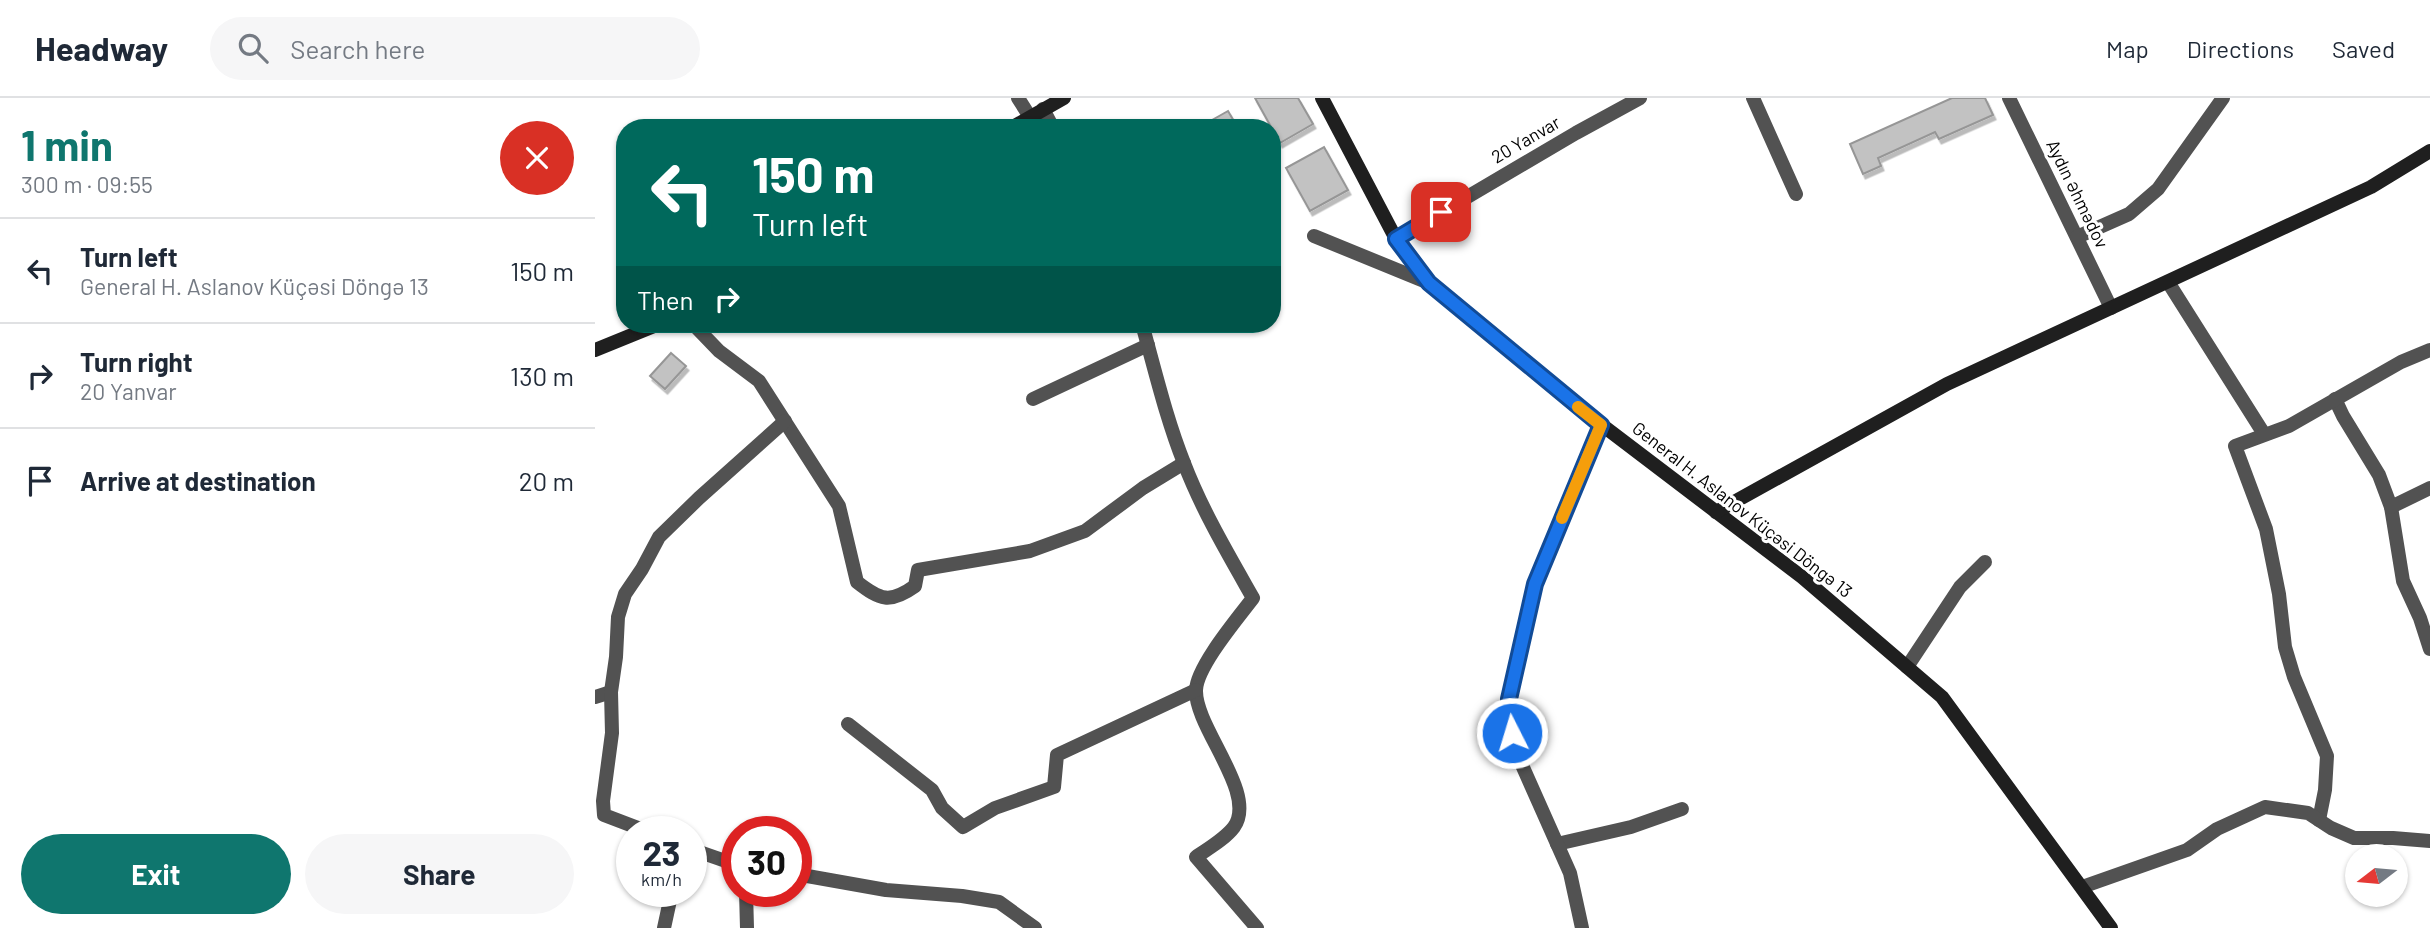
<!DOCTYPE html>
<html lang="en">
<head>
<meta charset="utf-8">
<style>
  :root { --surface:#fff; --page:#f6f6f7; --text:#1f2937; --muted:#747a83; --line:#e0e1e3; --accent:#0f766e }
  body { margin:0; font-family:Barlow,sans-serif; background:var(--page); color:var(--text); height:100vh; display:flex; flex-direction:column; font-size:26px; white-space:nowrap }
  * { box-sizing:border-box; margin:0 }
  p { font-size:23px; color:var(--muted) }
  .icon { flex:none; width:38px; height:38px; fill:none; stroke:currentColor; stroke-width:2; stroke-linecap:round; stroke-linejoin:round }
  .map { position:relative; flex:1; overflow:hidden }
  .panel { display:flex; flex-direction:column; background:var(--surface); width:595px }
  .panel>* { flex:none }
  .top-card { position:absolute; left:21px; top:21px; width:665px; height:214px; border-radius:28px; box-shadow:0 2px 5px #0004; background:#00695c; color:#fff; overflow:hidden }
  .needle { width:46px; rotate:254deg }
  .controls { position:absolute; left:1750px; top:746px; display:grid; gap:14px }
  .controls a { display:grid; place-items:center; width:63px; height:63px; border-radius:50%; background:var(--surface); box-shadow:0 2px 5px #0004; font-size:35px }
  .speed { position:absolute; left:21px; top:718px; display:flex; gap:14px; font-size:35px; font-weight:700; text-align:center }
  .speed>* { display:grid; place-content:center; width:91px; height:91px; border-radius:50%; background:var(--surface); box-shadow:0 2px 5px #0004; line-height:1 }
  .speed small { font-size:18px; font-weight:400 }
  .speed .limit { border:10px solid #d22; background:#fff; color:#111 }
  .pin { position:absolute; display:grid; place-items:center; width:60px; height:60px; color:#fff; margin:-30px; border-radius:14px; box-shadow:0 4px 10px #0006 }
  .me { position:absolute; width:77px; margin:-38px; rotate:355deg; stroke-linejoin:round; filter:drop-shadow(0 0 5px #0008) }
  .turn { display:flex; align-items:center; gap:24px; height:147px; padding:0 21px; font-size:32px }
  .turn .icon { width:91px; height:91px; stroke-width:2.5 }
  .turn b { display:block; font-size:49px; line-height:60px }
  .then { display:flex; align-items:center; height:66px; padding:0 21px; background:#0003; gap:14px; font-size:26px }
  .round { display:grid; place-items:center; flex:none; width:74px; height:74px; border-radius:37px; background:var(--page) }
  .headline { display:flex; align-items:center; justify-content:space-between; height:119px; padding:0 21px }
  h1 { font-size:42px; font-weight:700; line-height:52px; color:var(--accent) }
  .cta { display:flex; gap:14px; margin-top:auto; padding:14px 21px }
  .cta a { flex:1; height:80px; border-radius:42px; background:var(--accent); color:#fff; font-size:28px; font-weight:700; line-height:80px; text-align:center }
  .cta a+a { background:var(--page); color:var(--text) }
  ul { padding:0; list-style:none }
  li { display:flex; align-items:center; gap:21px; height:105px; padding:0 21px; border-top:2px solid var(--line) }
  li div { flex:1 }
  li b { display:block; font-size:26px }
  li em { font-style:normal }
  header { display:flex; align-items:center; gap:42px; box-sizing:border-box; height:98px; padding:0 35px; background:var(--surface); border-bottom:2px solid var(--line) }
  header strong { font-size:33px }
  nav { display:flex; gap:38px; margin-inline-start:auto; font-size:24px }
  .search { width:490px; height:63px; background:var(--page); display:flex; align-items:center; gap:18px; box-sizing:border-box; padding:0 24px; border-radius:38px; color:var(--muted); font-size:26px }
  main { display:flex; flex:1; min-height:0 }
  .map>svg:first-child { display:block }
  .building { fill:#c2c2c2; stroke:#969696; stroke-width:2; filter:url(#shadow) }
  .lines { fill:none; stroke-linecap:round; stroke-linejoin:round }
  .minor { stroke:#525252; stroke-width:14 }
  .secondary { stroke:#1f1f1f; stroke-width:14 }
  .route-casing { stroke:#114b97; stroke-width:18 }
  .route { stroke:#1a73e8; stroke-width:12 }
  .slow { stroke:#f59e0b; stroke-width:12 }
  .labels { text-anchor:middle; stroke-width:6; stroke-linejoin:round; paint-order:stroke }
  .street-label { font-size:18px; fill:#000; stroke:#fff }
</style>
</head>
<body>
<header>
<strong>Headway</strong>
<div class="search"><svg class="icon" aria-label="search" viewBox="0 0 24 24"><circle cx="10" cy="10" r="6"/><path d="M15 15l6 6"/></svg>Search here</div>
<nav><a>Map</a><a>Directions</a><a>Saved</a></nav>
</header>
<main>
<section class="panel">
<div class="headline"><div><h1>1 min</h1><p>300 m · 09:55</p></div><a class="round" style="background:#d93025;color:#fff"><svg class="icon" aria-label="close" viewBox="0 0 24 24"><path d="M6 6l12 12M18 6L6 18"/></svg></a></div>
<ul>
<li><svg class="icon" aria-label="left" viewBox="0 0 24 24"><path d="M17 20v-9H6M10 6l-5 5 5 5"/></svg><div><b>Turn left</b><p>General H. Aslanov Küçəsi Döngə 13</p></div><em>150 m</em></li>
<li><svg class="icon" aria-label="right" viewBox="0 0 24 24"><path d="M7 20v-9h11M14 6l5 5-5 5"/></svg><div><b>Turn right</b><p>20 Yanvar</p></div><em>130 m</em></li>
<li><svg class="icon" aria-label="arrive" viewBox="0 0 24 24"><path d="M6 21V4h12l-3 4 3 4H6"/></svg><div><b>Arrive at destination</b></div><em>20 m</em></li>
</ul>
<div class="cta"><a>Exit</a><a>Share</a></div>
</section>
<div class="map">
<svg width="1835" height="830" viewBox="0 0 1835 830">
  <defs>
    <filter id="shadow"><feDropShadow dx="2.5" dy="4.5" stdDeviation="0" flood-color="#0004"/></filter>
  </defs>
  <rect width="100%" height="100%" fill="#fff"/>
  <!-- building -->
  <g class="building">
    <polygon points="660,0 703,0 718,26 685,45"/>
    <polygon points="1357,0 1390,0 1398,17 1344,41 1340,34 1283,60 1286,68 1268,76 1255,46"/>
    <polygon points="633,13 643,30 603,30"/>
    <polygon points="729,49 753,92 715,113 691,70"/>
    <polygon points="76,255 91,268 70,291 55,278"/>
  </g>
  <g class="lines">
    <!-- minor -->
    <g class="minor">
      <polyline points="423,0 435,19"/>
      <polyline points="1158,0 1201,96"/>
      <polyline points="1414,0 1516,210"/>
      <polyline points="448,11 458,30"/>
      <polyline points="719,138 834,185"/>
      <polyline points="1482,139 1534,116 1563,91 1628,0"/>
      <polyline points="801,141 981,35 1045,0"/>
      <polyline points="1573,184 1669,336"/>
      <path d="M98,226L124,253L164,283L244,408L262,484C285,502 295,506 320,488L323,472L435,453L490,433L548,390L589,365"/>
      <path d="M547,226C560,272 571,320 589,365C607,412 633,456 658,500C643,520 602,568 601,592C600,630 663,695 639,729C630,741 614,750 601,759L662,830"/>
      <polyline points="438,301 553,247"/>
      <polyline points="1740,301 1748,318 1784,377 1796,409 1808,483 1825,520 1835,551"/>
      <polyline points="1796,409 1835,390"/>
      <polyline points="1312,569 1365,489 1390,464"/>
      <polyline points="0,599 16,594"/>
      <polyline points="253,626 337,692 347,710 368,729 400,710 459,689 462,657 601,592"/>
      <polyline points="1724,722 1730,692 1732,658 1699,579 1690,549 1684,496 1671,431 1640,348 1694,328 1806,264 1835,252"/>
      <polyline points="51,733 9,717 8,703 17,635 16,594 21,559 23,519 30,496 47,471 64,439 104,400 190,323"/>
      <polyline points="962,746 1036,729 1087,711"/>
      <polyline points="96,751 142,767"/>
      <polyline points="201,776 291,792 367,798 404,804 440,830"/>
      <polyline points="1487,789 1592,752 1622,731 1670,709 1713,715 1736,730 1759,740 1798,740 1835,743"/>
      <polyline points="151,793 152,830"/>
      <polyline points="69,830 77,793"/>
      <polyline points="987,830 975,775 927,667 917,635 914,601 940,486 1006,327"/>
    </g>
    <!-- secondary -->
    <g class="secondary">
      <polyline points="727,0 801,141 834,185 982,308 1207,479 1347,599 1516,830"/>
      <polyline points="416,30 469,0"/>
      <polyline points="0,252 64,226"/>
      <polyline points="1121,414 1352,286 1776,89 1835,53"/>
    </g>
  </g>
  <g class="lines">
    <!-- route casing -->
    <g class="route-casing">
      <polyline id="route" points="846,114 801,141 834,185 1006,327 940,486 914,601 917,635"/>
    </g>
    <!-- route -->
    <use href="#route" class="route"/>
    <!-- slow -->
    <polyline class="slow" points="967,420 1006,327 983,309"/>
  </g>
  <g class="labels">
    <!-- street labels -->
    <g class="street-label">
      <text transform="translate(931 42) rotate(-30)" y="6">20 Yanvar</text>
      <text transform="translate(1482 96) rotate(64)" y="6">Aydın Əhmədov</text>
      <text transform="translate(1147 412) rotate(38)" y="6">General H. Aslanov Küçəsi Döngə 13</text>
    </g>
  </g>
</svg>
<div class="controls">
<a><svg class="needle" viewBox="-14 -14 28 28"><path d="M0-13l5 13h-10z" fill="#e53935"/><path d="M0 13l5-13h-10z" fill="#747a83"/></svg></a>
</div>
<div class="speed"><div>23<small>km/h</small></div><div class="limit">30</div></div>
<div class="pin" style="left:846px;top:114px;background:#d93025"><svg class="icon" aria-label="arrive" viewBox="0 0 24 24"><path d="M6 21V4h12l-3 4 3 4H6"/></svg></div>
<svg class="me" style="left:917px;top:635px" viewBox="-20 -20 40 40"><circle r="17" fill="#1a73e8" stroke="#fff" stroke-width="3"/><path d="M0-11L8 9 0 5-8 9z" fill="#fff"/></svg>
<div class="top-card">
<div class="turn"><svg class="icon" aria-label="left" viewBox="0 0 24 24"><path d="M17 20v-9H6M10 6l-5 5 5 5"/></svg><div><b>150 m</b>Turn left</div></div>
<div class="then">Then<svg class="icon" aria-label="right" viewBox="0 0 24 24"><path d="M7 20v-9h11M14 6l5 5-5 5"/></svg></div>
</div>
</div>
</main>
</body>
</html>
